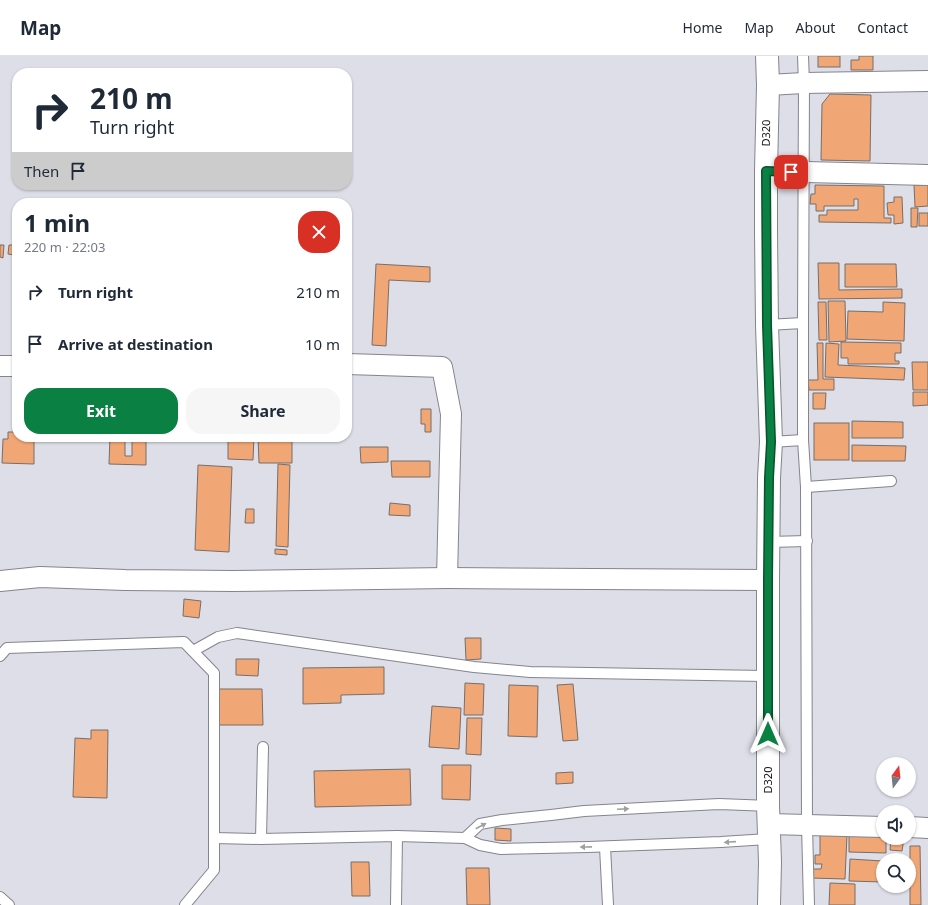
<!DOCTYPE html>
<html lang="en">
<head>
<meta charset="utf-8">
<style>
  :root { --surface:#fff; --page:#f6f6f7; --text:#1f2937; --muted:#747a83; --line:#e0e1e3; --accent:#0b8043 }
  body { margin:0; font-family:"Noto Sans",sans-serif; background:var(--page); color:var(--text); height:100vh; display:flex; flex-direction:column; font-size:15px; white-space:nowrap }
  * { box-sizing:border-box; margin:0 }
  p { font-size:13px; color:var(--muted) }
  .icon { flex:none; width:22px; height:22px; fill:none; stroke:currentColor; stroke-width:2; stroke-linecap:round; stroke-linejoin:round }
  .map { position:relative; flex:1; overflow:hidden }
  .drawer { position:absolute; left:12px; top:142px; width:340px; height:244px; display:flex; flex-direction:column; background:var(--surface); border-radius:16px; box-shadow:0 1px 3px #0004 }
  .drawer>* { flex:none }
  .top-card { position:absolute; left:12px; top:12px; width:340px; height:122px; border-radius:16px; box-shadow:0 1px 3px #0004; background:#fff; color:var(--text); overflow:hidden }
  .needle { width:26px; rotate:15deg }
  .controls { position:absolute; left:876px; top:701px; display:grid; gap:8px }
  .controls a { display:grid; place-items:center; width:40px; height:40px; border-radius:50%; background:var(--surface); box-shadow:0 1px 3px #0004; font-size:20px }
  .pin { position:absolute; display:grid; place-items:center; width:34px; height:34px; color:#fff; margin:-17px; border-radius:8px; box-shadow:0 2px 6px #0006 }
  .me { position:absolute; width:44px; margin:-22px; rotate:0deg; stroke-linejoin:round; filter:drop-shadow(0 0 3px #0008) }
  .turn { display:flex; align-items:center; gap:14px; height:84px; padding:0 12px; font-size:18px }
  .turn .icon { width:52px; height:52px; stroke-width:2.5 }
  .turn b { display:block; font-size:28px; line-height:34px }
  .then { display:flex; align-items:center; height:38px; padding:0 12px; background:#0003; gap:8px; font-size:15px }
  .round { display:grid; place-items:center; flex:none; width:42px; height:42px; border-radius:16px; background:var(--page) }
  .summary { display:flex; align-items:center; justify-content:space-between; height:68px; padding:0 12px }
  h1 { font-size:24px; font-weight:700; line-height:30px }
  .primary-button { display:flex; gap:8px; margin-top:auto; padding:8px 12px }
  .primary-button a { flex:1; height:46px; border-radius:16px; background:var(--accent); color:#fff; font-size:16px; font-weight:700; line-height:46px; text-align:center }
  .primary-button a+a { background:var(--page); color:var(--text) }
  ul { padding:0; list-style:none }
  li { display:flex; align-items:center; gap:12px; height:52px; padding:0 12px }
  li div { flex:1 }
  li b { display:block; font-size:15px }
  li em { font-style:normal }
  header { display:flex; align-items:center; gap:24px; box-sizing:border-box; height:56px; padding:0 20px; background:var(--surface); border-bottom:1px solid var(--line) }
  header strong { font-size:19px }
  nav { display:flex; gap:22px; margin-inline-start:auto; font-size:14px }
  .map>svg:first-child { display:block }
  .building { fill:#f1a675; stroke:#776e69 }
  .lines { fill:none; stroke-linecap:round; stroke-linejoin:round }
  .service-casing { stroke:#84848d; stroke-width:12 }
  .minor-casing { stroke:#84848d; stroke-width:22 }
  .tertiary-casing { stroke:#84848d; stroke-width:24 }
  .service { stroke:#fff; stroke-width:10 }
  .minor { stroke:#fff; stroke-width:20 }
  .tertiary { stroke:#fff; stroke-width:22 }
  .oneway { fill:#a0a0a1 }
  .route-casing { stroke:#07532c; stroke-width:10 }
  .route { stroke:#0b8043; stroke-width:7 }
  .labels { text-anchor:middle; stroke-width:3.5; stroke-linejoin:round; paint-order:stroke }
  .street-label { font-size:11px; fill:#111114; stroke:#fff }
</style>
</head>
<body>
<header>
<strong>Map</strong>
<nav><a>Home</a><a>Map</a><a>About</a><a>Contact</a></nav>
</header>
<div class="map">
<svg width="928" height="849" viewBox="0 0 928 849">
  <rect width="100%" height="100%" fill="#dedee8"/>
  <!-- building -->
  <g class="building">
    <rect x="818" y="0" width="22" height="11"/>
    <polygon points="859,0 873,0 873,14 851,14 851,4 859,4"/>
    <polygon points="830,38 871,39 870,105 821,104 822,48"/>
    <polygon points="815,129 884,130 884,162 891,162 891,167 819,166 819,159 827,159 827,154 858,154 858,143 854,143 854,150 824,150 824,155 816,155 816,148 810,148 811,138 815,138"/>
    <polygon points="914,129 928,129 928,150 915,151"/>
    <polygon points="894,141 902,141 903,167 894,168 894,159 888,159 887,147 894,146"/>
    <polygon points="911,152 918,152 917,171 911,171"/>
    <rect x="919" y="157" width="9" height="13"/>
    <polygon points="0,189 4,189 3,202 0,201"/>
    <polygon points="9,189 17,189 17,196 15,196 14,199 8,198"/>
    <polygon points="818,207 839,207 839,234 902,233 902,242 819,243"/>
    <polygon points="376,208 430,211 430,226 389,224 386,290 372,289"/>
    <polygon points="845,208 896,208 897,231 845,231"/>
    <polygon points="828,245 845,245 846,285 829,286"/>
    <polygon points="818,246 826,246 827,284 819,284"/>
    <polygon points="883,246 905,247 904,285 847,283 848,255 883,256"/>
    <polygon points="841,286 901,287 901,297 895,297 895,305 899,305 899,308 848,308 848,302 841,302"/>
    <polygon points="817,287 823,287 823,323 834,323 834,334 809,334 808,324 818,324"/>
    <polygon points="826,287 839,288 838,309 905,312 904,324 825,321"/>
    <polygon points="912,306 928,306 928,334 913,334"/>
    <polygon points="913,336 928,336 928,349 913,350"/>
    <polygon points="813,337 826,337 825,353 813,353"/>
    <polygon points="421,353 431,353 431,376 425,376 425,368 421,368"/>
    <polygon points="852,365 903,366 903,382 852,382"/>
    <rect x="814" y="367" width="35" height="37"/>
    <polygon points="8,376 17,376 17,381 27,381 27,382 34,382 34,408 2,407 3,383 8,383"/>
    <polygon points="110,381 125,381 125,400 132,400 132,381 146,381 146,409 109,408"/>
    <polygon points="228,381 254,381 253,404 228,403"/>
    <polygon points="258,381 292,381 292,407 259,407"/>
    <polygon points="852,389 906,390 905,405 852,405"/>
    <polygon points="360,391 388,391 388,406 361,407"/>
    <polygon points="391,405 430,405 430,421 392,421"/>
    <polygon points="278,408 290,409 288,491 276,490"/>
    <polygon points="198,409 232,411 229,496 195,494"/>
    <polygon points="390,447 410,449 410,460 389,459"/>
    <polygon points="246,453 254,453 254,467 245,467"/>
    <polygon points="275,493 287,494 287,499 275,498"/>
    <polygon points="184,543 201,545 199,562 183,560"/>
    <polygon points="465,582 481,582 481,603 466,604"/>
    <polygon points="236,603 259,603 258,620 236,619"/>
    <polygon points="384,611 384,638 341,639 341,647 303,648 303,612"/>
    <polygon points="465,627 484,628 483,659 464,659"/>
    <polygon points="573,628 578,684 563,685 557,629"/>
    <polygon points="509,629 538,630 537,681 508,680"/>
    <polygon points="216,633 262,633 263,669 217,669"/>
    <polygon points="432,650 461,652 459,693 429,691"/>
    <polygon points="467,662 482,662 481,699 466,698"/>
    <polygon points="91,674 108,674 107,742 73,741 75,682 91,683"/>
    <polygon points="442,709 471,709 470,744 442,743"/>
    <polygon points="410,713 411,749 315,751 314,715"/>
    <polygon points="573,716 573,727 556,728 556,717"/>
    <polygon points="495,772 511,773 511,785 495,784"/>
    <polygon points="820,778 847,779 845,823 811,822 811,813 821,813 822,808 815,808 815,799 820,799"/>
    <polygon points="849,778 883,779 883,782 886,782 886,797 849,796"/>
    <polygon points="891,782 904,782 902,795 890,794"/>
    <polygon points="910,790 920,790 921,849 910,849"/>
    <polygon points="850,803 883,805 883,826 849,825"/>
    <polygon points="351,806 369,806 370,840 352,840"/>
    <polygon points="466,812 489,812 490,849 467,849"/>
    <polygon points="830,827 855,828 855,849 829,849"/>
  </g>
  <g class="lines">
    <!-- service casing -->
    <g class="service-casing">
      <g id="service">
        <polyline points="803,0 804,27 803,267 803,384 806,431 807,769 809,849"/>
        <polyline points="767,269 803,267"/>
        <polyline points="771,386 803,384"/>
        <polyline points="806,431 891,425"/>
        <polyline points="769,486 807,485"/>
        <polyline points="193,595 218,581 237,577 474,611 530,616 768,620"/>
        <polyline points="0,600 7,592 184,586 214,617 214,814 185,849"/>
        <polyline points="768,750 719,748 584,755 551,759 502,764 480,768 465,782 480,789 501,793 588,791 721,786 769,783"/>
        <polyline points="214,782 261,783 397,780 465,782"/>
        <polyline points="261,783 263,691"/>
        <polyline points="605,791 608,849"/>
        <polyline points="0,841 9,849"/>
        <polyline points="396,849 397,780"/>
      </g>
    </g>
    <!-- minor casing -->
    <g class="minor-casing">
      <g id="minor">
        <polyline points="768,29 804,27 928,25"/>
        <polyline points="766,115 928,119"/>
        <polyline points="347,308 442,311 451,358 447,522"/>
        <polyline points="0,310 17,310"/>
        <polyline points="0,525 40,521 125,524 233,525 447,522 768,524"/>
        <polyline points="769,768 883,771"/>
        <polyline points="909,771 928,772"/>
      </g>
    </g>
    <!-- tertiary casing -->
    <g class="tertiary-casing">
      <polyline id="tertiary" points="767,0 768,29 766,115 766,176 767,269 771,386 769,422 768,524 768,750 770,806 769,849"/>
    </g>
    <!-- service -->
    <use href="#service" class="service"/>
    <!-- minor -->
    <use href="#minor" class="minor"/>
    <!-- tertiary -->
    <use href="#tertiary" class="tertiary"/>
  </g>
  <!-- one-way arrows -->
  <defs><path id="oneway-solid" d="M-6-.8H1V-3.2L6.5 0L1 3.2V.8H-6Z"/></defs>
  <g class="oneway">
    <use href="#oneway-solid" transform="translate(623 753) rotate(-3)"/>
    <use href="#oneway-solid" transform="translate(481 770) rotate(-28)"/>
    <use href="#oneway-solid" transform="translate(730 786) rotate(176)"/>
    <use href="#oneway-solid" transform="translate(586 791) rotate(179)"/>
  </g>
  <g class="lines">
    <!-- route casing -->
    <g class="route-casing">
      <polyline id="route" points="768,678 768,524 769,422 771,386 767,269 766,115 791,116"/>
    </g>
    <!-- route -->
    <use href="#route" class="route"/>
  </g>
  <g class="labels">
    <!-- street labels -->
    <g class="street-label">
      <text transform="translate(766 77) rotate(-89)" y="4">D320</text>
      <text transform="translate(768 724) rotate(-90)" y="4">D320</text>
    </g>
  </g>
</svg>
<div class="controls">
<a><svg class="needle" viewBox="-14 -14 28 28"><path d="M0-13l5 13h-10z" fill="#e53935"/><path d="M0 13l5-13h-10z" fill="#747a83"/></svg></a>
<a><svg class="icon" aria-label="sound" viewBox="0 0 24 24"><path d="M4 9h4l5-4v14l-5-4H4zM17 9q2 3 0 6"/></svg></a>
<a><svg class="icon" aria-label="search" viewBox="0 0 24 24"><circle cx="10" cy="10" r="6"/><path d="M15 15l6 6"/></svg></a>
</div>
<div class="pin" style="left:791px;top:116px;background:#d93025"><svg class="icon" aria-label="arrive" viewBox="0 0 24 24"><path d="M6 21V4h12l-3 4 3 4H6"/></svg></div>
<svg class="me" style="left:768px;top:678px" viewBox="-20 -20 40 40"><path d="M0-17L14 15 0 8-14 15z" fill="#0b8043" stroke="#fff" stroke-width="4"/></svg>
<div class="top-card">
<div class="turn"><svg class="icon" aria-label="right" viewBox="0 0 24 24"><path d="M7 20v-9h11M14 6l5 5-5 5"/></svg><div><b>210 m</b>Turn right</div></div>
<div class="then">Then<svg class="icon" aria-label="arrive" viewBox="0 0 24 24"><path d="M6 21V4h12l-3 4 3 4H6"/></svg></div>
</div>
<section class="drawer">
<div class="summary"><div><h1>1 min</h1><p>220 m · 22:03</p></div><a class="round" style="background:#d93025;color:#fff"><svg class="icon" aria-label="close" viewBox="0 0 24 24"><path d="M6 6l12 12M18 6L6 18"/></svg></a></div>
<ul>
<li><svg class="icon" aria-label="right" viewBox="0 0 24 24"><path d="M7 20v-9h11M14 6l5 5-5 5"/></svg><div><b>Turn right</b></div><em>210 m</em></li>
<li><svg class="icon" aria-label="arrive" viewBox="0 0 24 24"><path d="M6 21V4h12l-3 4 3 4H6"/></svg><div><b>Arrive at destination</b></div><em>10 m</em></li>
</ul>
<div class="primary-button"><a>Exit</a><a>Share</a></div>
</section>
</div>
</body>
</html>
